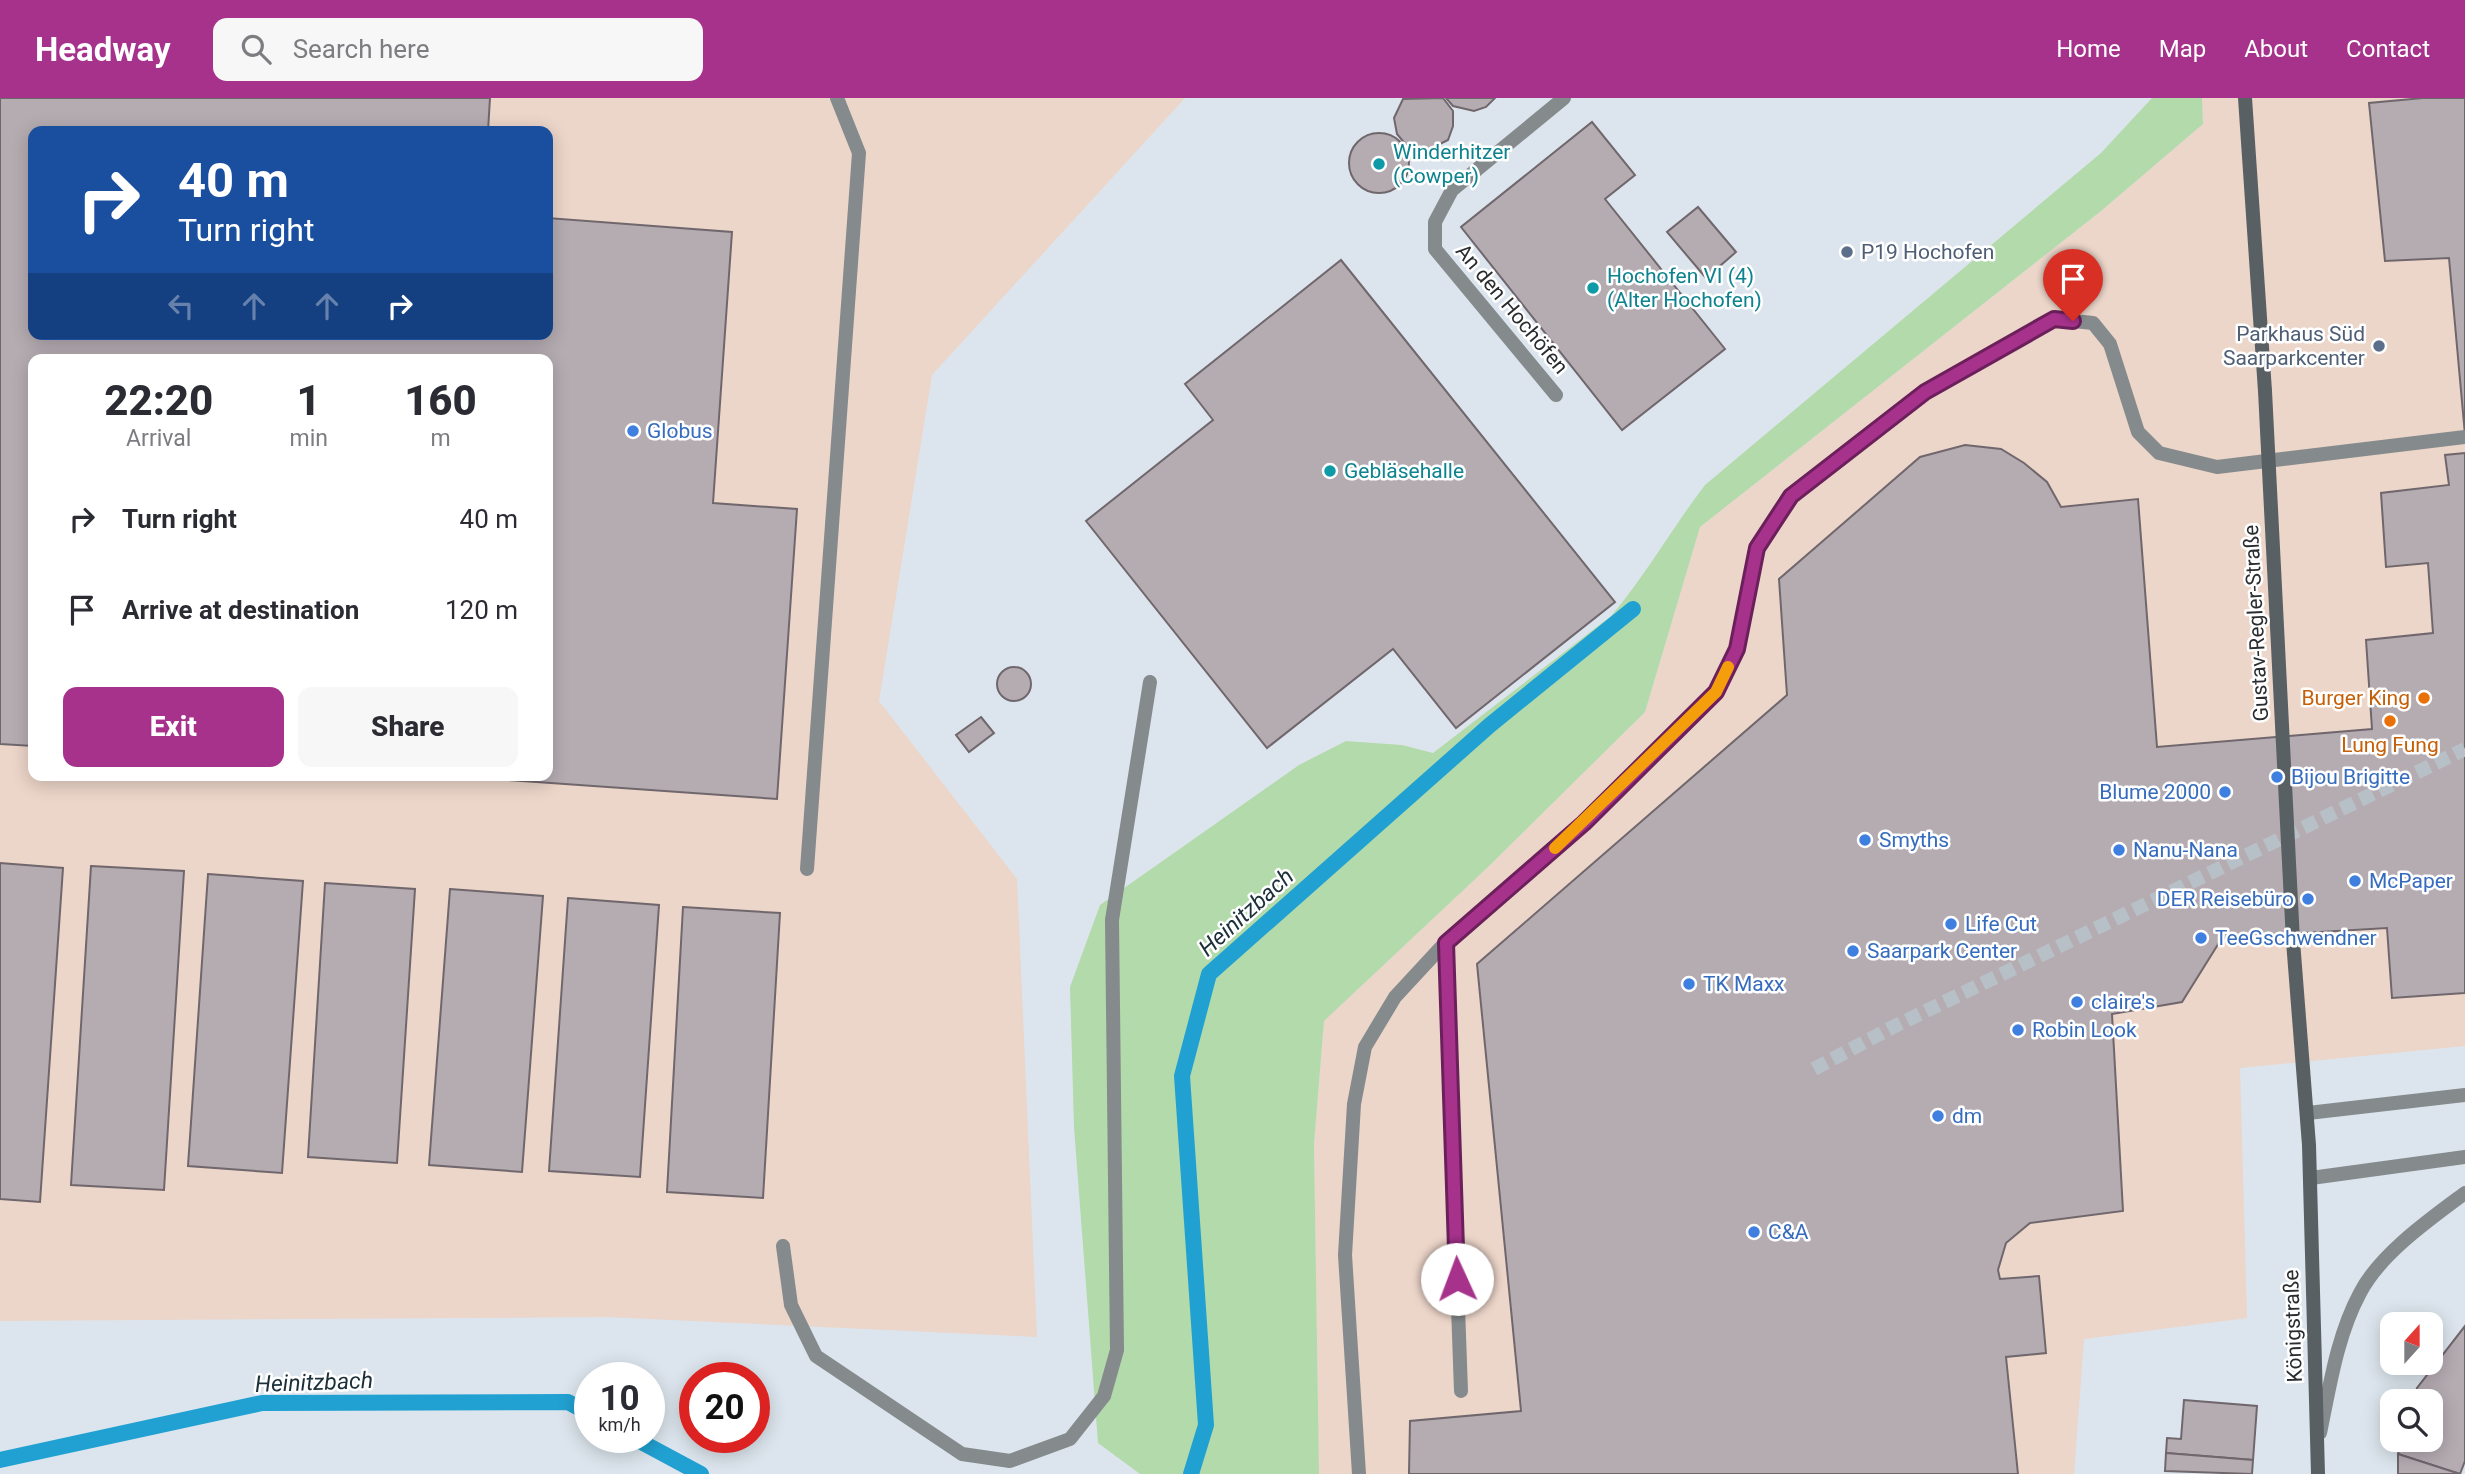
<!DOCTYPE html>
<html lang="en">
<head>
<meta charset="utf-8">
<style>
  :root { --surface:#fff; --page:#f7f7f7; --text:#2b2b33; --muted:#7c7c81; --accent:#a6328c }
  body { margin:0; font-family:Roboto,sans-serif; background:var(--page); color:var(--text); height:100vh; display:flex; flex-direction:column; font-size:26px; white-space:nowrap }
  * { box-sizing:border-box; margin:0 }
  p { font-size:23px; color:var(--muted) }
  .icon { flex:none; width:38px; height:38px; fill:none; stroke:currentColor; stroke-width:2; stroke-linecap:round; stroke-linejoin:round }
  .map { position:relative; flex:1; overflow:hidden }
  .panel { position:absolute; left:28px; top:256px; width:525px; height:427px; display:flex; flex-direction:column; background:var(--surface); border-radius:14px; box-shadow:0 4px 18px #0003 }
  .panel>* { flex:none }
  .banner { position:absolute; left:28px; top:28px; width:525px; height:214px; border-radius:14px; box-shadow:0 4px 18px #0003; background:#1a4fa0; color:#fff; overflow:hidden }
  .needle { width:46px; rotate:21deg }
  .controls { position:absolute; left:2380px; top:1214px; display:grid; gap:14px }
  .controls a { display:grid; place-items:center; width:63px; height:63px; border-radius:14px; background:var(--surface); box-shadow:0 4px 18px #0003; font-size:35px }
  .speed { position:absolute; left:574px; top:1264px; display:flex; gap:14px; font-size:35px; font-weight:700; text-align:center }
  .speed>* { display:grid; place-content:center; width:91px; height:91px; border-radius:50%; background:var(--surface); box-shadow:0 4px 18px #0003; line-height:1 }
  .speed small { font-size:18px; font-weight:400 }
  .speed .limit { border:10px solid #d22; background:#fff; color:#111 }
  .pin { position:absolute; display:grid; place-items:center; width:60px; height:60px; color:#fff; margin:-72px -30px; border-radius:50% 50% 50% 0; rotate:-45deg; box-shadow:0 0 7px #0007 }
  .pin .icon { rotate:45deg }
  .me { position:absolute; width:77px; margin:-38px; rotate:358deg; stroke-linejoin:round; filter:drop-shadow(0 0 5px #0008) }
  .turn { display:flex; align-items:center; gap:24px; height:147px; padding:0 35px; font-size:32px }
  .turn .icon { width:91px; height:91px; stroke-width:2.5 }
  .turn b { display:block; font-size:49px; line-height:60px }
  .lanes { display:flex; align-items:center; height:66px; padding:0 35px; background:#0003; justify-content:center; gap:35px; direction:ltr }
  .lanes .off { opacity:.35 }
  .eta { display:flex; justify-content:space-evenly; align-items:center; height:119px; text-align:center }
  .eta b { font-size:42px; font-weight:800; line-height:49px }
  .button { display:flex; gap:14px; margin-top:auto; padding:14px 35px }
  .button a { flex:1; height:80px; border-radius:14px; background:var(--accent); color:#fff; font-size:28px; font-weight:800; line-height:80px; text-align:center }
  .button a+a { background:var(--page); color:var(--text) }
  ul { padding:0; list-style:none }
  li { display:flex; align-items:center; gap:21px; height:91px; padding:0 35px }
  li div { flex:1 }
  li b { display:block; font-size:26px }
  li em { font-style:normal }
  header { display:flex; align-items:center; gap:42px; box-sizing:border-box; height:98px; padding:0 35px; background:var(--accent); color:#fff }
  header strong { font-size:33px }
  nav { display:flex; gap:38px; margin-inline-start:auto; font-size:24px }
  .search { width:490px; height:63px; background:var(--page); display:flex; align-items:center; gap:18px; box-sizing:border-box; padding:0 24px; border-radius:14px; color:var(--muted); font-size:26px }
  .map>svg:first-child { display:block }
  .commercial { fill:#ecd5c9; fill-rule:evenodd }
  .green { fill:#b3daaa }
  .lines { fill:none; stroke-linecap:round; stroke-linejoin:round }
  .stream { stroke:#21a1d2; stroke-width:16 }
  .building { fill:#b5acb2; stroke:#70676d; stroke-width:2 }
  .pedestrian-tunnel { stroke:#b8c0c7; stroke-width:14; stroke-dasharray:14 7; stroke-linecap:butt }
  .service { stroke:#858a8c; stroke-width:14 }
  .tertiary { stroke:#858a8c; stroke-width:14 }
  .secondary { stroke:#596063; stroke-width:14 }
  .secondary-bridge { stroke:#596063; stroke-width:14 }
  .route-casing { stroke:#6c205b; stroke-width:18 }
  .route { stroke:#a6328c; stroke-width:12 }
  .slow { stroke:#f59e0b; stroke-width:12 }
  .culture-dot { fill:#0f9aa8; stroke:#fff; stroke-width:2.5 }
  .service-dot { fill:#5c6f8a; stroke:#fff; stroke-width:2.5 }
  .shop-dot { fill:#3f7fe0; stroke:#fff; stroke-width:2.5 }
  .food-dot { fill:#e8710a; stroke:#fff; stroke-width:2.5 }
  .labels { text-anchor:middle; stroke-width:5; stroke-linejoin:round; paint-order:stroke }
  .culture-label { font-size:21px; fill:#0d838f; stroke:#fff; text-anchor:start }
  .service-label { font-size:21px; fill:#4e5e75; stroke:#fff; text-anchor:start }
  .street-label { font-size:21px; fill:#2a2d30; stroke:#fff }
  .shop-label { font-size:21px; fill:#366cbe; stroke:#fff; text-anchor:start }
  .food-label { font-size:21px; fill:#c56008; stroke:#fff; text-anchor:end }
  .water-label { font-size:23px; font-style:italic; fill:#1c303a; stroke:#fff }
</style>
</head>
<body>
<header>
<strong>Headway</strong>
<div class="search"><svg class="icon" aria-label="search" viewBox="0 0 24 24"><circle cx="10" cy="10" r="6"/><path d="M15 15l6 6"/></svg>Search here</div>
<nav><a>Home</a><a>Map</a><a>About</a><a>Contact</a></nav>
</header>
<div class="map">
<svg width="2465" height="1376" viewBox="0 0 2465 1376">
  <rect width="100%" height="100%" fill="#dce5ed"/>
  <!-- commercial -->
  <g class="commercial">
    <path d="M0,0H1185L932,277L879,603L1017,781L1037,1239L607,1219L0,1223ZM33,33H548V236H33ZM33,261H548V677H33Z"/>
    <polygon points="2202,0 2465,0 2465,948 2240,970 2247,1220 2084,1241 2074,1376 1319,1376 1314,1046 1324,923 1488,769 1645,614 1700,429 2101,113 2203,26"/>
  </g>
  <!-- green -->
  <path class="green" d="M2152,0H2202L2203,26L2101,113L1700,429L1645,614L1488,769L1324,923L1314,1046L1319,1376H1140L1098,1345L1074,1029L1070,889L1100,807L1299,667L1346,643L1402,647L1433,655L1611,518C1646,477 1672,430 1705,387L2101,55Z"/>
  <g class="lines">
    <!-- stream -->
    <g class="stream">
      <polyline points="632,1339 701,1376"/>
      <polyline points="0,1362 262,1305 568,1304 590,1316"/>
      <polyline points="1191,1376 1206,1327 1182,978 1209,876 1490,627 1633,511"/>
    </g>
  </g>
  <!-- building -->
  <g class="building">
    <polygon points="0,0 490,0 488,33 33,33 33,236 548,236 548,120 732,134 713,405 797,411 777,701 439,677 548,677 548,261 33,261 33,648 0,646"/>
    <polygon points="1443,0 1453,13 1453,28 1448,42 1426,53 1406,47 1397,36 1394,20 1403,1"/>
    <polygon points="1446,0 1495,0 1486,9 1474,13 1453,8"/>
    <polygon points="2423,0 2465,0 2465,337 2449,160 2385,163 2369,5"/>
    <polygon points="1592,24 1635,77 1605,101 1725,251 1622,332 1461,129"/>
    <circle cx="1379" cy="65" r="30"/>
    <polygon points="1698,109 1736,154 1706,180 1667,134"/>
    <polygon points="1341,162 1615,504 1456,630 1393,551 1267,650 1086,423 1213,322 1185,286"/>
    <polygon points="1965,347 2001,351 2024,365 2047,384 2061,409 2138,401 2157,649 2372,631 2366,542 2433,535 2428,465 2386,469 2381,395 2449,387 2445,357 2465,355 2465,895 2392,900 2387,830 2222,840 2182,904 2112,916 2123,1113 2030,1125 2006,1145 1998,1172 2000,1181 2039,1178 2046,1255 2006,1259 2018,1376 1409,1376 1410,1323 1521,1313 1477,866 1787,597 1779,481 1920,359"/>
    <circle cx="1014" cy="586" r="17"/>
    <polygon points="981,619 994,635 969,654 956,637"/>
    <polygon points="0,765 63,770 40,1104 0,1101"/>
    <polygon points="91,768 184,773 164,1092 71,1087"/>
    <polygon points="208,776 303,783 282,1075 188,1068"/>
    <polygon points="325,785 415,791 397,1065 308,1059"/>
    <polygon points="450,791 543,798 522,1074 429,1067"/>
    <polygon points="568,800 659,807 640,1079 549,1073"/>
    <polygon points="683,809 780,815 763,1100 667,1094"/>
    <polygon points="2465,1228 2465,1363 2460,1376 2398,1356 2402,1342 2431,1342 2431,1304 2413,1304 2417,1290"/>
    <polygon points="2184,1302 2257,1308 2253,1362 2166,1355 2167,1340 2181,1341"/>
    <polygon points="2166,1355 2253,1362 2252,1376 2165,1373"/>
    <polygon points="2398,1356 2460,1376 2398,1376"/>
  </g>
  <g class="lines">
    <!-- pedestrian-tunnel -->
    <polyline class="pedestrian-tunnel" points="1814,971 1891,930 2465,651"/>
    <!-- service -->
    <g class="service">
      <polyline points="1556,297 1435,151 1435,124 1452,92 1564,0"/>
      <polyline points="807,771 859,55 837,0"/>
      <polyline points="1445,845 1461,1293"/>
      <polyline points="783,1148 791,1207 816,1258 962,1356 1010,1363 1070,1341 1104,1298 1117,1252 1112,822 1150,584"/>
      <polyline points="1359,1376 1345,1157 1354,1006 1365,949 1395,899 1445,845 1584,725 1716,594 1737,551 1757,450 1791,399 1925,294 2054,221 2093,225 2110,246 2138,334 2159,355 2217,369 2465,339"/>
    </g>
    <!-- tertiary -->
    <g class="tertiary">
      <polyline points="2308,1015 2465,997"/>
      <polyline points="2311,1080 2465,1059"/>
      <path d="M2320,1335C2330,1287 2337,1238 2360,1195C2380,1156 2430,1121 2465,1095"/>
    </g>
    <!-- secondary -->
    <g class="secondary">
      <polyline points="2245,0 2265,293"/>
      <polyline points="2293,843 2309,1047 2318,1376"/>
    </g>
    <!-- secondary-bridge -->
    <polyline class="secondary-bridge" points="2265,293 2293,843"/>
  </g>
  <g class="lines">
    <!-- route casing -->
    <g class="route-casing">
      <polyline id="route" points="1457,1181 1446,845 1584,725 1716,594 1737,551 1757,450 1791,398 1925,294 2054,221 2073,223"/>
    </g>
    <!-- route -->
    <use href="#route" class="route"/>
    <!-- slow -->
    <polyline class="slow" points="1555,750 1716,594 1728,569"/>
  </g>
  <!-- markers -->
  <g class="culture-dot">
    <circle cx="1379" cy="66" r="7"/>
    <circle cx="1593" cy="190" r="7"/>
    <circle cx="1330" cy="373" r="7"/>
  </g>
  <g class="service-dot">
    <circle cx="1847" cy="154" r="7"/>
    <circle cx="2379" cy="248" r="7"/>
  </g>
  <g class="shop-dot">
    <circle cx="633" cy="333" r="7"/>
    <circle cx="2277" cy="679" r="7"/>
    <circle cx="2225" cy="694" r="7"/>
    <circle cx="1865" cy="742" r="7"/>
    <circle cx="2119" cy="752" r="7"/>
    <circle cx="2355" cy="783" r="7"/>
    <circle cx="2308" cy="801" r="7"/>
    <circle cx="1951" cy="826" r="7"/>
    <circle cx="2201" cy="840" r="7"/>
    <circle cx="1853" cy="853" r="7"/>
    <circle cx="1689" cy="886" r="7"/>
    <circle cx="2077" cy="904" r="7"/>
    <circle cx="2018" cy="932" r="7"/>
    <circle cx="1938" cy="1018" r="7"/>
    <circle cx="1754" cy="1134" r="7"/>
  </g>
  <g class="food-dot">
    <circle cx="2424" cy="600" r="7"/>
    <circle cx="2390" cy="623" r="7"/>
  </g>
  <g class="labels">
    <!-- culture labels -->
    <g class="culture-label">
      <text x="1393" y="61">Winderhitzer<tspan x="1393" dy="24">(Cowper)</tspan></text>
      <text x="1607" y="185">Hochofen VI (4)<tspan x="1607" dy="24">(Alter Hochofen)</tspan></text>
      <text x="1344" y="380">Gebläsehalle</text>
    </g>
    <!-- service labels -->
    <g class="service-label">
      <text x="1861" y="161">P19 Hochofen</text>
      <text x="2365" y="243" text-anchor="end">Parkhaus Süd<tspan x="2365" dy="24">Saarparkcenter</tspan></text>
    </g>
    <!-- street labels -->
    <g class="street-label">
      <text transform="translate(1512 211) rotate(50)" y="7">An den Hochöfen</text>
      <text transform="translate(2256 525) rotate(-93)" y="7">Gustav-Regler-Straße</text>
      <text transform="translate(2293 1228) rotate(-92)" y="7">Königstraße</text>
    </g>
    <!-- shop labels -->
    <g class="shop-label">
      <text x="647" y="340">Globus</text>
      <text x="2291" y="686">Bijou Brigitte</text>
      <text x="2211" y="701" text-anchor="end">Blume 2000</text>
      <text x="1879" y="749">Smyths</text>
      <text x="2133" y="759">Nanu-Nana</text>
      <text x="2369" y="790">McPaper</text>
      <text x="2294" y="808" text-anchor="end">DER Reisebüro</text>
      <text x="1965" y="833">Life Cut</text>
      <text x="2215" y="847">TeeGschwendner</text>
      <text x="1867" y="860">Saarpark Center</text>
      <text x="1703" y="893">TK Maxx</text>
      <text x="2091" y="911">claire's</text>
      <text x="2032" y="939">Robin Look</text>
      <text x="1952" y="1025">dm</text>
      <text x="1768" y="1141">C&amp;A</text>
    </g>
    <!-- food labels -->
    <g class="food-label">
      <text x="2410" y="607">Burger King</text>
      <text x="2390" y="654" text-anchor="middle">Lung Fung</text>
    </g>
    <!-- water labels -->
    <g class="water-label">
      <text transform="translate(1246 814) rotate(-42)" y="8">Heinitzbach</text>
      <text transform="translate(314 1284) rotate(-2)" y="8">Heinitzbach</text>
    </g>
  </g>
</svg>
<div class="controls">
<a><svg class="needle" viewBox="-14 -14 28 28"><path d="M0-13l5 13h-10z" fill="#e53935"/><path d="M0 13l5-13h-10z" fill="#7c7c81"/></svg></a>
<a><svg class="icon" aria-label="search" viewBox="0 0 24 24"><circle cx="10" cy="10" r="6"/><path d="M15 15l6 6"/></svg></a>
</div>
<div class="speed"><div>10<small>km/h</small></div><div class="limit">20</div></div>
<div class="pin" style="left:2073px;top:223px;background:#d93025"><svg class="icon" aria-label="arrive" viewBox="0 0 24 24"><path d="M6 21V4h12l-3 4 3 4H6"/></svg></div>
<svg class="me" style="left:1457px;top:1181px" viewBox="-20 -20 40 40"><circle r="19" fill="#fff"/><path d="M0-13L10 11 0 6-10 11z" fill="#a6328c"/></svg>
<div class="banner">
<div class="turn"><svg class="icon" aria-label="right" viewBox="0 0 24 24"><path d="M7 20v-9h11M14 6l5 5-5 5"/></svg><div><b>40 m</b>Turn right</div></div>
<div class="lanes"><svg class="icon off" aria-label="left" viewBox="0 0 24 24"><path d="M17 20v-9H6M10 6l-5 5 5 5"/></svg><svg class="icon off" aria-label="ahead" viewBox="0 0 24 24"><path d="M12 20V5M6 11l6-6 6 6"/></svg><svg class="icon off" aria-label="ahead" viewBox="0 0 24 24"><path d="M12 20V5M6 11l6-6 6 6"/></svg><svg class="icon" aria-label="right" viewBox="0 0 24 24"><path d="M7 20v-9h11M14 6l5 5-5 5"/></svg></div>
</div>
<section class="panel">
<div class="eta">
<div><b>22:20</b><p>Arrival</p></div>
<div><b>1</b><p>min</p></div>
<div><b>160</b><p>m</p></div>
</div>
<ul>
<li><svg class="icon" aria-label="right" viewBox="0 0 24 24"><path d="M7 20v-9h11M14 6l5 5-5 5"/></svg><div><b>Turn right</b></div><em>40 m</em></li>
<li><svg class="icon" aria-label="arrive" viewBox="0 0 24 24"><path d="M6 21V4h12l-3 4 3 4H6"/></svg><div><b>Arrive at destination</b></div><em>120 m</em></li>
</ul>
<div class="button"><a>Exit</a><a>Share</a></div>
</section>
</div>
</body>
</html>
